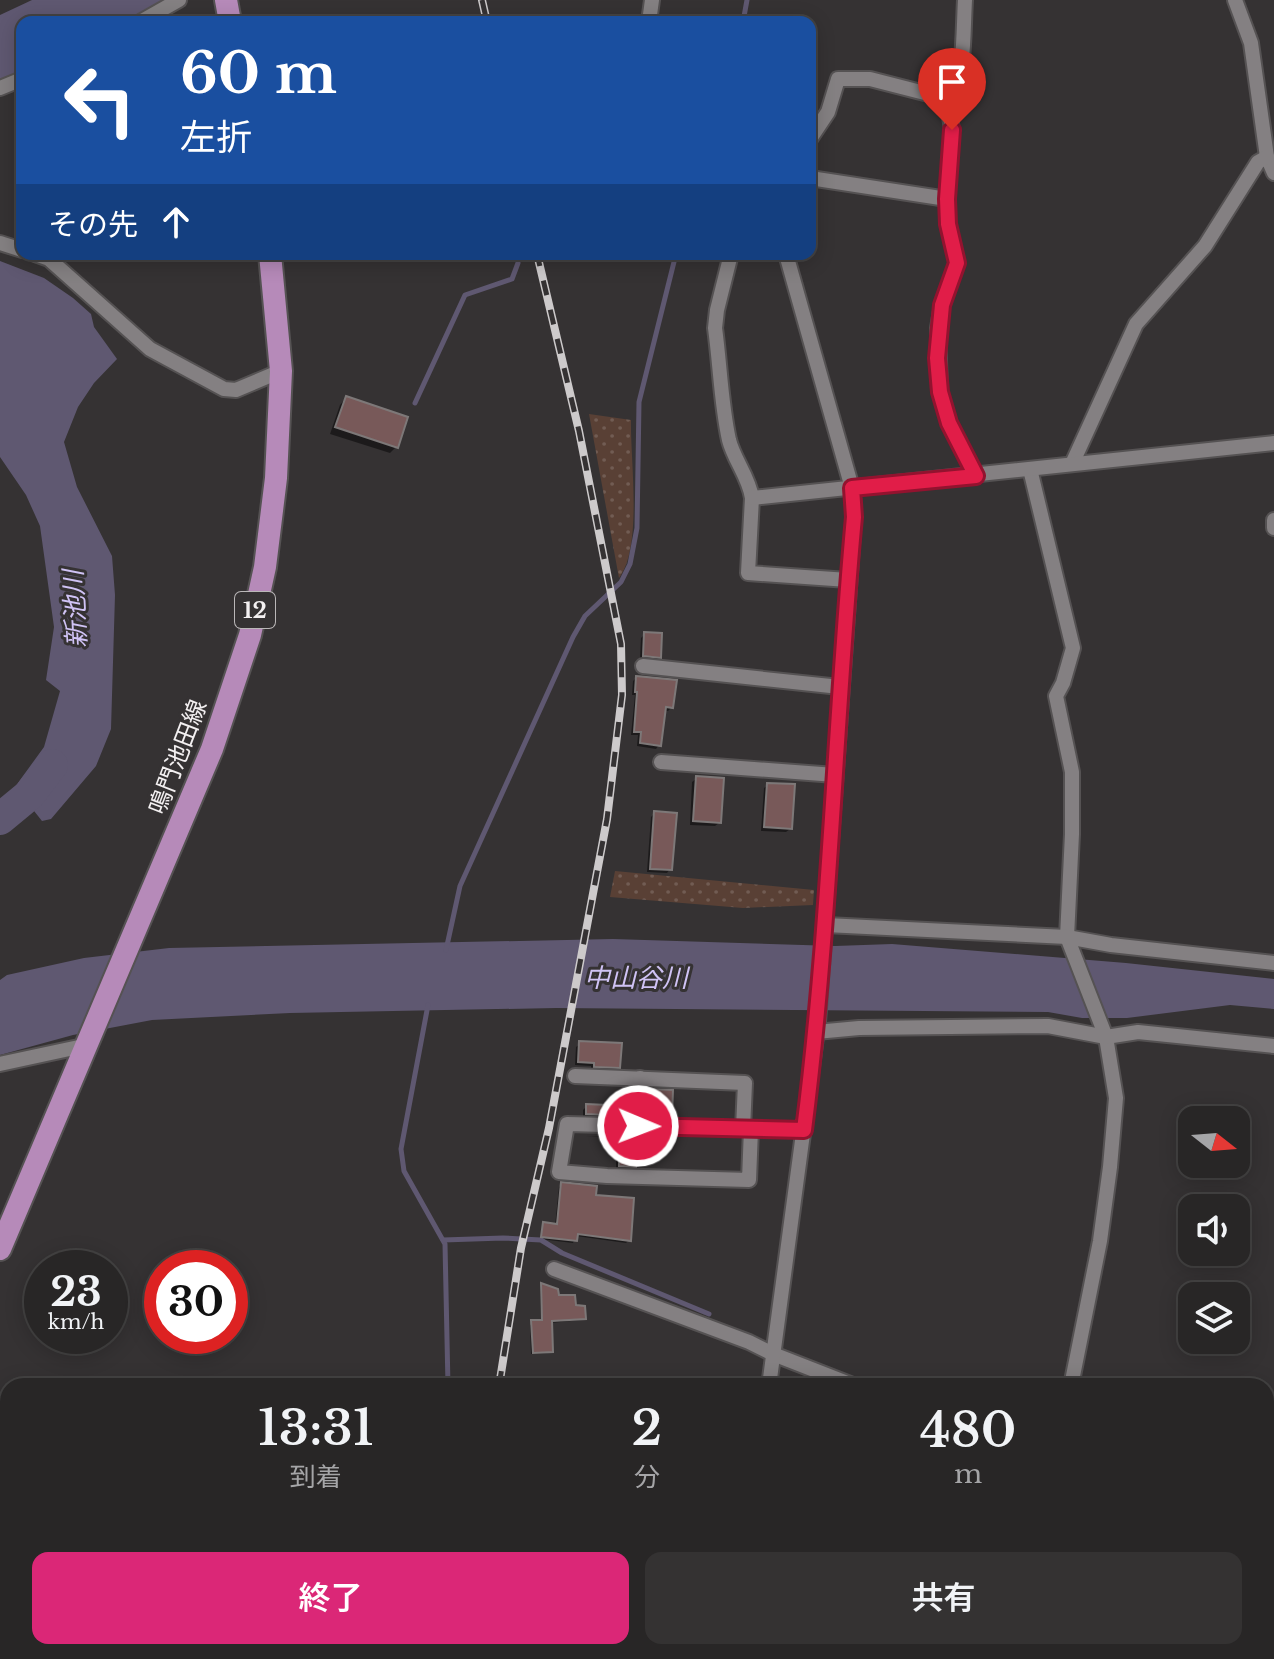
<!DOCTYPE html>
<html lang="ja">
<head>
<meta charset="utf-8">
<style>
  :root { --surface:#282626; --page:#343232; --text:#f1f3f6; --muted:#a5a5a7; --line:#444343; --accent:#db2777 }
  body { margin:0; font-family:"Libre Baskerville","Noto Sans JP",serif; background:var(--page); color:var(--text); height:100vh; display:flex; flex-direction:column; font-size:30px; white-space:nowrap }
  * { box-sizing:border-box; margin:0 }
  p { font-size:26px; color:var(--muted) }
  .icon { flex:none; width:44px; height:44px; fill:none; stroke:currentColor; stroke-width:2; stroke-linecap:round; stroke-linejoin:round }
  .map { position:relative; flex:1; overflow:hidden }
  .sheet { position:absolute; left:0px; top:1378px; width:1274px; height:282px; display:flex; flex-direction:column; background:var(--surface); border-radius:24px 24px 0 0; box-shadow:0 4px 20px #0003,0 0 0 2px var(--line) }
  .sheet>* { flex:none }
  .banner { position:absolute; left:16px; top:16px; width:800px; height:244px; border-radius:16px; box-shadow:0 4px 20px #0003,0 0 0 2px var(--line); background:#1a4fa0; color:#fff; overflow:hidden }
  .needle { width:52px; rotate:107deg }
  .controls { position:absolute; left:1178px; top:1106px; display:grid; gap:16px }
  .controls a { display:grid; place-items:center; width:72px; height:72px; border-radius:16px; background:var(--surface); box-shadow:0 4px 20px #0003,0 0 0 2px var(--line); font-size:40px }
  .speed { position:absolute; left:24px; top:1250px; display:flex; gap:16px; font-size:40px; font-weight:700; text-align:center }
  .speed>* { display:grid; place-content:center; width:104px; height:104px; border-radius:50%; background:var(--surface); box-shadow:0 4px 20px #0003,0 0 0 2px var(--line); line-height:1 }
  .speed small { font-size:20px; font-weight:400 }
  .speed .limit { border:12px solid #d22; background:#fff; color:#111 }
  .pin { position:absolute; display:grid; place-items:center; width:68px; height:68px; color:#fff; margin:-82px -34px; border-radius:50% 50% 50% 0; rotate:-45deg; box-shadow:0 0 8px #0007 }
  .pin .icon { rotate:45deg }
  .me { position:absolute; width:88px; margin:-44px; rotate:91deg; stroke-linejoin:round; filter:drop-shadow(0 0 6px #0008) }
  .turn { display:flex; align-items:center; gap:28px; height:168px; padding:0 32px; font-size:36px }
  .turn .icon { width:104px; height:104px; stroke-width:2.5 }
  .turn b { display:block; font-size:56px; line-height:68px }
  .then { display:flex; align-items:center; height:76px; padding:0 32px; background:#0003; gap:16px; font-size:30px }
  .eta { display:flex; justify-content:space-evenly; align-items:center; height:136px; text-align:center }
  .eta b { font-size:48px; font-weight:600; line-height:56px }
  .action { display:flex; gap:16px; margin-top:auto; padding:16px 32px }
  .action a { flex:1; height:92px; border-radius:16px; background:var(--accent); color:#fff; font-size:32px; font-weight:600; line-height:92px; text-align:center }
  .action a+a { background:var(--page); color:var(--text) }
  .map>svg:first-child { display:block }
  .grass { fill:url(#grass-dots) }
  .forest { fill:url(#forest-firs) }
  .water { fill:#5f5871 }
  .shadow { fill:#0007 }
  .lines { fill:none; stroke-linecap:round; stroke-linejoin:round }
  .stream { stroke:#5f5871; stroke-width:5 }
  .river { stroke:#5f5871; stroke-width:32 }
  .building { fill:#785959; stroke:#7d7878; stroke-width:2 }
  .minor-casing { stroke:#555253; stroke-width:18 }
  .primary-casing { stroke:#555253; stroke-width:26 }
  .minor { stroke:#848082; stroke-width:14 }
  .primary { stroke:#b68ab9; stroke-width:22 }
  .rail-casing { stroke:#cdcacb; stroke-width:8 }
  .rail { stroke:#353233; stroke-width:5; stroke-dasharray:15; stroke-linecap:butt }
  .route-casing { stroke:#92132f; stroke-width:20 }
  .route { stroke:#e11d48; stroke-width:14 }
  .labels { text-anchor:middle; stroke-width:6; stroke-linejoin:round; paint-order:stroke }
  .shield { fill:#353233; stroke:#bab7b8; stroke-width:2 }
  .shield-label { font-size:22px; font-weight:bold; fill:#f3f0f1 }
  .street-label { font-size:24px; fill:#f3f0f1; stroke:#353233 }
  .water-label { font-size:26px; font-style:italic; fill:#d0c3f5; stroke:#353233 }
</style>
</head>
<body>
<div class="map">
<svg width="1274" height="1659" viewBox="0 0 1274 1659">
  <defs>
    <pattern id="grass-dots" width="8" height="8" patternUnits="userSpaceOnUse" patternTransform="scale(2)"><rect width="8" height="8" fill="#594035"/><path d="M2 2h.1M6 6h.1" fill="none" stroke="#715c53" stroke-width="1.8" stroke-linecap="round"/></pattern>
    <pattern id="forest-firs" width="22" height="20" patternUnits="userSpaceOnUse" patternTransform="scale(2)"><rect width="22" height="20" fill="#7f6357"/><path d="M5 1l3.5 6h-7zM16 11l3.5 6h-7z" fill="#927a70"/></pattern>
  </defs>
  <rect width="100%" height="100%" fill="#353233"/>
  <!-- grass -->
  <g class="grass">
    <path d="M589,414L631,420C630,460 643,547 619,578Z"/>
    <polygon points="615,871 814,890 813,905 743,908 610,897"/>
  </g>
  <!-- forest -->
  <polygon class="forest" points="1274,1482 1274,1659 1122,1659 1121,1652 1266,1652 1266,1486"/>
  <!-- water -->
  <g class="water">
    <polygon points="32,0 163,0 126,22 22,22 22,71 0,80 0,15"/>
    <polygon points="0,261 44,278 73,298 91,314 94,327 117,359 94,383 78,407 64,442 77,487 112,556 115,595 111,729 96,766 51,819 42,821 15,787 44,747 60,691 46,680 54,627 40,526 26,495 0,457"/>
    <polygon points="613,939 835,946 892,944 1126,963 1274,979 1274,1009 1230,1005 1127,1018 1082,1018 1048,1012 556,1008 290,1013 152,1020 73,1035 0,1055 0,980 7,975 84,958 169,948"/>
  </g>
  <!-- shadow -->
  <g class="shadow">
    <polygon points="346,398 396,447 390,453 330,434 340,405"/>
    <polygon points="645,634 659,657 655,661 640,659 641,638"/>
    <polygon points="636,678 672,707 668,711 663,710 659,745 656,749 637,746 638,735 631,735 635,695 632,695 633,681"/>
    <polygon points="696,779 719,823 715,826 690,825 692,782"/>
    <polygon points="768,785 790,829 786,832 761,831 764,788"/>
    <polygon points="655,813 670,869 667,873 647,872 651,817"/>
    <polygon points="580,1044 618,1067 615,1071 591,1070 591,1066 575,1065 576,1047"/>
    <polygon points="587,1106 626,1115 623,1119 583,1118 583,1110"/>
    <polygon points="586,1136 626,1138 622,1142 634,1166 631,1170 616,1169 616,1146 623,1139"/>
    <polygon points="562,1185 593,1197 629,1240 626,1243 576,1236 573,1243 540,1239 544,1224 555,1226 559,1187"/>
    <polygon points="542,1285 584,1318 582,1320 550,1323 551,1351 549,1353 531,1354 530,1325 541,1322 540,1287"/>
    <polygon points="523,1652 583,1652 583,1659 522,1659"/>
  </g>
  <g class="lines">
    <!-- stream -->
    <g class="stream">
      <polyline points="743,22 747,0"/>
      <polyline points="415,403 465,295 512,279 518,263"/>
      <polyline points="446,950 460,886 573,637 585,616 621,582 630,564 637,528 639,402 676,254"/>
      <polyline points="428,1005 401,1149 404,1171 445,1244 448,1386"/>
      <polyline points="443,1240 503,1238 541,1240 562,1253 709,1314"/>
      <polyline points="452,1652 452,1659"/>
    </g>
    <!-- river -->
    <polyline class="river" points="0,819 29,795 52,765"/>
  </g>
  <!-- building -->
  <g class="building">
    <polygon points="346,396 408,417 398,448 335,427"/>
    <polygon points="644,632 662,633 661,658 643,656"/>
    <polygon points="636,676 677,680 673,708 666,707 661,746 640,743 641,732 634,732 637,692 635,692"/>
    <polygon points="696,776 724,778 721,823 693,821"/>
    <polygon points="767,783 795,784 792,829 764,827"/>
    <polygon points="654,811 677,813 672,870 650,869"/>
    <polygon points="579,1041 622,1043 620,1068 594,1067 594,1063 578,1062"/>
    <polygon points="650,1089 673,1090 672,1117 657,1116 657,1105 649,1105"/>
    <polygon points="586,1104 629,1106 628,1116 586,1114"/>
    <polygon points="619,1140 636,1140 636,1167 619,1166"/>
    <polygon points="561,1182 597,1186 596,1195 634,1198 631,1241 578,1234 577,1241 541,1237 543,1222 557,1224"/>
    <polygon points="541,1283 558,1289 559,1295 575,1295 576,1305 585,1306 586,1319 552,1321 553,1352 533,1353 531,1320 542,1320"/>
  </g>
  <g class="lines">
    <!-- minor casing -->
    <g class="minor-casing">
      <g id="minor">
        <polyline points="1235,0 1251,43 1267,157 1274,173"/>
        <polyline points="140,22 179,0"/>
        <polyline points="649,22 652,0"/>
        <polyline points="0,88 22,79"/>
        <path d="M810,139L828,112L838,79H870L952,100C965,69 963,34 965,0"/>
        <polyline points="810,178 947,199 952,130 949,110 952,100"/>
        <polyline points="947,199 948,224 957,263 942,305 938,328 940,392 949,423 976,476"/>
        <polyline points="0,243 22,250"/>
        <polyline points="35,254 49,259 150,349 224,389 236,390 281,371"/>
        <path d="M731,254L717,310L715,328C720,364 721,404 729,440C734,460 749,477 752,498L748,573L848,580"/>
        <polyline points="1072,464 1136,324 1205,246 1258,162 1267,157"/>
        <polyline points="1030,469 1073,648 1063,683 1056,696 1072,772 1072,834 1067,937 1106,1037 1116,1098 1110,1167 1100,1241 1071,1386"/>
        <polyline points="752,498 1274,443"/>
        <polyline points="1274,520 1274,528"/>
        <polyline points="643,666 840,687"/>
        <polyline points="661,762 835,775"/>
        <polyline points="826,925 1067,937 1111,945 1274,963"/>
        <polyline points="816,1032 859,1028 1048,1026 1106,1037 1138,1032 1274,1046"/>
        <polyline points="0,1064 88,1045"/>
        <polyline points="575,1076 745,1083 743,1129"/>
        <polyline points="638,1126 640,1078"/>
        <polyline points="751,1129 749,1180 607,1176 559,1172 567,1124 804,1130"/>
        <polyline points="554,1269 749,1342 773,1354 855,1386"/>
        <polyline points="769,1386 818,1022 854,517 852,488 786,254"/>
        <polyline points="741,1659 742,1652"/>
        <polyline points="1000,1659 1001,1652"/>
      </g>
    </g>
    <!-- primary casing -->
    <g class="primary-casing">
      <g id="primary">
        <polyline points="226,0 230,22"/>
        <polyline points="0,1249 212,749 250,635 265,567 276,478 281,371 270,254"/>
      </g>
    </g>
    <!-- minor -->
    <use href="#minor" class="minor"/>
    <!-- primary -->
    <use href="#primary" class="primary"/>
    <!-- rail casing -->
    <g class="rail-casing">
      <g id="rail">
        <polyline points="482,0 487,22"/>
        <polyline points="499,1386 521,1248 549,1128 607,819 622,695 621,644 579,431 537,254"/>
        <polyline points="489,1652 489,1659"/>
      </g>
    </g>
    <!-- rail -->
    <use href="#rail" class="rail"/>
  </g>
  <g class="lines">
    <!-- route casing -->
    <g class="route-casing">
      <path id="route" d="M638,1126L804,1130C830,927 835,721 854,517L852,488L976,476L949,423L940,392L937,358L942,305L957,263L948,224L947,199L952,130"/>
    </g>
    <!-- route -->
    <use href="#route" class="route"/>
  </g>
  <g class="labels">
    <!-- shield labels -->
    <rect class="shield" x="235" y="592" width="40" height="36" rx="6"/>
    <g class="shield-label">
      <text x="255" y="618">12</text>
    </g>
    <!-- street labels -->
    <g class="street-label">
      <text transform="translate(178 757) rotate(-69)" y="8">鳴門池田線</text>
    </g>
    <!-- water labels -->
    <g class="water-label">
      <text transform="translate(75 609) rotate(-93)" y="9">新池川</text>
      <text x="636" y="987">中山谷川</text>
    </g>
  </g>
</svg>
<div class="controls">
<a><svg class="needle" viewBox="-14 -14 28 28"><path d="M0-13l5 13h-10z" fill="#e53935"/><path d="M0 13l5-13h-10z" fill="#a5a5a7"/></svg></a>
<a><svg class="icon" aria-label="sound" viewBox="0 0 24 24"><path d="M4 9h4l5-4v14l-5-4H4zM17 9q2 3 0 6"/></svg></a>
<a><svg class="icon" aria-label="layers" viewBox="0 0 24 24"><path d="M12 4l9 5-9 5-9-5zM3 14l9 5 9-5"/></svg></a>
</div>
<div class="speed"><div>23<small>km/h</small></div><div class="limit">30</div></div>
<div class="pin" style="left:952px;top:130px;background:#d93025"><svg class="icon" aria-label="arrive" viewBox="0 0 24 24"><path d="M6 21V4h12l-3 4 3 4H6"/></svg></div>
<svg class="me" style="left:638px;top:1126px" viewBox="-20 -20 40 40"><circle r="17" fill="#e11d48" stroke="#fff" stroke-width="3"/><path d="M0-11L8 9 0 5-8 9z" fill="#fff"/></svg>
<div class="banner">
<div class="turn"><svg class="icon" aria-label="left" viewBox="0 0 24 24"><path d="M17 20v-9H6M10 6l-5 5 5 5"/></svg><div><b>60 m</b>左折</div></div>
<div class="then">その先<svg class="icon" aria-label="ahead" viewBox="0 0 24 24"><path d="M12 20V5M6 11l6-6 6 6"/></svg></div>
</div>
<section class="sheet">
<div class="eta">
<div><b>13:31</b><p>到着</p></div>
<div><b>2</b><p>分</p></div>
<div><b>480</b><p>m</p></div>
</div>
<div class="action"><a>終了</a><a>共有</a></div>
</section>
</div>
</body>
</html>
